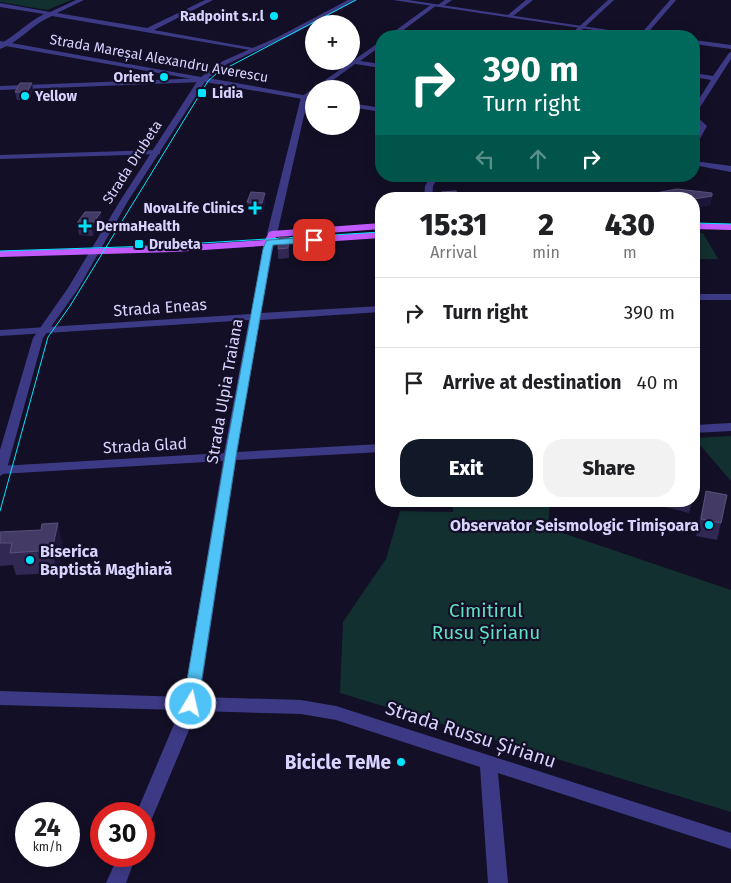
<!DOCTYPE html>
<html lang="en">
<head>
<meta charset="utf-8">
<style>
  :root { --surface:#fff; --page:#f2f2f2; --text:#202124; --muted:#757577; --line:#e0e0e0; --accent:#111827 }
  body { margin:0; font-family:"Fira Sans",sans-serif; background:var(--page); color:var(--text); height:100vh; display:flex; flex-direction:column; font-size:19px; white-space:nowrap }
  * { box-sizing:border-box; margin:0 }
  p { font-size:16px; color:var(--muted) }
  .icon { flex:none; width:28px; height:28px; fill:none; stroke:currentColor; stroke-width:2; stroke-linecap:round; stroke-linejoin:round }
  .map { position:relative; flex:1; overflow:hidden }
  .drawer { position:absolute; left:375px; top:192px; width:325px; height:315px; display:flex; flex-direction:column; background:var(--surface); border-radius:20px; box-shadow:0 2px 12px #0003 }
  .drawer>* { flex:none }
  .hud { position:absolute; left:375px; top:30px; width:325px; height:152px; border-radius:20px; box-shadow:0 2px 12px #0003; background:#00695c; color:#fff; overflow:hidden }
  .buttons { position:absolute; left:305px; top:15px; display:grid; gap:10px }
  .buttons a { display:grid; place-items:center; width:55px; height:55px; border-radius:50%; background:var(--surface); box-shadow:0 2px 12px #0003; font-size:25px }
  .speed { position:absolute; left:15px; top:802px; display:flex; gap:10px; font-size:25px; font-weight:700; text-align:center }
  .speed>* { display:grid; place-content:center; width:65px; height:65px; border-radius:50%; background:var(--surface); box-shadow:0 2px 12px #0003; line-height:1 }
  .speed small { font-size:12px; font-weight:400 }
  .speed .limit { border:8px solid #d22; background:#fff; color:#111 }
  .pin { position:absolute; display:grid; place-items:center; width:42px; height:42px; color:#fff; margin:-21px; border-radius:10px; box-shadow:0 2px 8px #0006 }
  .me { position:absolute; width:55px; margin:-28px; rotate:9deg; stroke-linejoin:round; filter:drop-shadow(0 0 4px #0008) }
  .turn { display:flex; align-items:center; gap:18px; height:105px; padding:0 25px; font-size:22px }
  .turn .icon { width:65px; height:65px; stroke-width:2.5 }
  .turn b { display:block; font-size:35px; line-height:42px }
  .lanes { display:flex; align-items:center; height:48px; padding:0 25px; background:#0003; justify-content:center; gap:25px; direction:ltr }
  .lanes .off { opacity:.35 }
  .eta { display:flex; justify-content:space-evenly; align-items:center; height:85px; text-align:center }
  .eta b { font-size:30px; font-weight:800; line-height:35px }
  .primary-button { display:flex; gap:10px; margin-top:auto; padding:10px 25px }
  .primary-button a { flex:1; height:58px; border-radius:20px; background:var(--accent); color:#fff; font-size:20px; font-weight:800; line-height:58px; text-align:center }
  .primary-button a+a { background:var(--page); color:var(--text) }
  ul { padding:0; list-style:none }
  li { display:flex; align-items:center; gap:15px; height:70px; padding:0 25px; border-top:1px solid var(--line) }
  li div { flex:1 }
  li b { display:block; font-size:19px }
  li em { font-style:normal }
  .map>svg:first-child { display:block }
  .green { fill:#12302f }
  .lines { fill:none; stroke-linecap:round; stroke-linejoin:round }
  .minor { fill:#3d3a85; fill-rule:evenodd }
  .tertiary { fill:#3d3a85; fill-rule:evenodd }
  .primary { fill:#c25bff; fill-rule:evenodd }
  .tram { stroke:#00e5ff; stroke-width:1 }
  .wall { fill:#312854 }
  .shaded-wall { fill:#1d163a }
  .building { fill:#433a66; stroke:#5a527e }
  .route { fill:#4fc3f7; stroke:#337fa1 }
  .poi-dot { fill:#00e5ff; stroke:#130f26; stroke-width:2 }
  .labels { text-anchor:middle; stroke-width:4.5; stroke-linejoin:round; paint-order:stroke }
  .far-poi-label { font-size:14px; font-weight:bold; fill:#d9d4ff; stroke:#130f26; text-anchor:start }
  .far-street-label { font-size:14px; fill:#d9d4ff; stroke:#130f26 }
  .street-label { font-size:16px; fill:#d9d4ff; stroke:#130f26 }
  .poi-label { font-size:16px; font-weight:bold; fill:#d9d4ff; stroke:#130f26; text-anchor:end }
  .near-park-label { font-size:19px; fill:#5fe0c0; stroke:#130f26 }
  .near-street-label { font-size:19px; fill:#d9d4ff; stroke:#130f26 }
  .near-poi-label { font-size:19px; font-weight:bold; fill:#d9d4ff; stroke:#130f26; text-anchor:end }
</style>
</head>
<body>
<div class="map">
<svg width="731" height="883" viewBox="0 0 731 883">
  <rect width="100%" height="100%" fill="#130f26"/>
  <!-- green -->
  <g class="green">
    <polygon points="0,0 71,0 47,10 0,2"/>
    <polygon points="694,233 703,233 718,259 694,259"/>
    <polygon points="731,436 731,481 694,438"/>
    <polygon points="452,501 550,501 548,528 731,590 731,812 340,693 343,622 386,559 400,511 453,512"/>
  </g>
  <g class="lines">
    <!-- minor -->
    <g class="minor">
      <path d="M76,0H84L57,13L147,28L205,0H213L154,30L259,49L256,51L52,16C32,24 20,42 0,49V44C16,35 28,22 44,14L0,7V3L50,12Z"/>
      <polygon points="445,0 452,0 442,7 438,7 438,5"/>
      <polygon points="526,0 533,0 512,17 508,17 508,15"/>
      <polygon points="608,0 614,0 575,36 569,36"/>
      <polygon points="670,0 676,0 645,36 639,36"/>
      <polygon points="432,4 437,5 402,31 430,36 398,34 388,36"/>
      <polygon points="381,41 381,46 360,61 381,64 381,68 355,64 321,89 314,89 314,94 308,98 277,234 275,236 269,236 267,234 301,97"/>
      <polygon points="731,52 731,59 695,115 707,126 697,144 694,144 694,135 699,126 694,121 694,107 711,80 694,77 694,73 713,76 729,53"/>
      <polygon points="205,78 206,80 202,82 0,90 0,86"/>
      <polygon points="157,150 160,150 160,154 0,159 0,155"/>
      <polygon points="431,176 439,176 433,186 432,199 424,199 425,186"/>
      <polygon points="269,240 274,243 261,313 381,306 381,312 260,320 237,452 381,444 381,452 236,460 200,697 301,700 336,706 731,833 731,849 498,773 508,883 488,883 480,767 336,720 301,714 197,711 153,816 150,822 144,824 144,814 136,814 180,710 0,705 0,691 184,697 223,461 0,474 0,466 224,453 249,320 0,336 0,330 251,314 264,243"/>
      <rect x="694" y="294" width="37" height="6"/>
      <polygon points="731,423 731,431 694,433 694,425"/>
      <polygon points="118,856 136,856 126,883 106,883"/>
    </g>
    <!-- tertiary -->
    <g class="tertiary">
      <polygon points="348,0 356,0 293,34 227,64 208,78 314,97 314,101 205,82 128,201 78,289 43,338 6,472 0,476 0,450 33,338 68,288 120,201 198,80 0,45 0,41 201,77 223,61 278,37"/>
      <polygon points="393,0 408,0 649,36 634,36"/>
      <polygon points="694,40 731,45 731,49 694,44"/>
      <polygon points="351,103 381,108 381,112 351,107"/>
      <polygon points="694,161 731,166 731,172 694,165"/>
    </g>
    <!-- primary -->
    <g class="primary">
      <polygon points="381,223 381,229 276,237 275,239 381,232 381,238 174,252 0,257 0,251 174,246 265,240 269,232 272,231"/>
      <polygon points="694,223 731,224 731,230 694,229"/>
    </g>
    <!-- tram -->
    <g class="tram">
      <polyline points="694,223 731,224"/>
      <polyline points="0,251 153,246 381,232"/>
      <polyline points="0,511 48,337 70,306 208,81 217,73 356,0"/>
    </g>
  </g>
  <!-- wall -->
  <g class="wall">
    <polygon points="32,83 33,91 29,100 17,100 15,92"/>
    <polygon points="650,194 712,196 710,205 694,208 694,199 649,199"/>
    <polygon points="247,202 265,202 263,212 248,211"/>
    <polygon points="102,222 93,236 79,235 77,223"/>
    <polygon points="289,246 289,258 278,259 278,249"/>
    <polygon points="706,491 721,523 717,540 696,536"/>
    <polygon points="667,501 692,501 689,513 665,507"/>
    <polygon points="0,532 63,546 57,573 16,575 13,565 0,566"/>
  </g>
  <!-- shaded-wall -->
  <g class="shaded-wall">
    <polygon points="32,83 33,91 29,100 27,92"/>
    <polygon points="265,193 265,202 263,212 262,203"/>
    <polygon points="712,196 710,205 694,208 694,199"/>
    <polygon points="101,212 102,222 93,236 91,226"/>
    <polygon points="58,523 63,546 57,573 52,550"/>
  </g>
  <!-- building -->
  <g class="building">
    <polygon points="20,83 32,83 27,92 15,92"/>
    <polygon points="677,189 712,193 712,196 694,199 680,199 650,194"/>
    <polygon points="456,191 459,199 444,199 441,192"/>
    <polygon points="251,192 265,193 262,203 247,202"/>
    <polygon points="85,212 101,212 91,226 77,225 79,223 77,223"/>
    <polygon points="279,237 289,237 288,248 278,249"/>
    <polygon points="694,484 696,484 694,495"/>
    <polygon points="706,491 727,495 721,523 701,519"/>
    <polygon points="58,523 52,550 10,553 12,543 0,543 0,532 41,530 42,524"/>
  </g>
  <!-- route -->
  <polygon class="route" points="314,237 319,240 318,242 273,245 272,249 237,450 198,704 196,708 191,710 186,708 183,704 226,450 263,249 266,241 269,240"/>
  <!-- markers -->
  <g class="poi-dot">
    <circle cx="274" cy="16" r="5"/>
    <circle cx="164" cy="77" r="5"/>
    <rect x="197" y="88" width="10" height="10" rx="2.5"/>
    <circle cx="25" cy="96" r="5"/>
    <path d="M252.5 200.5h5v5h5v5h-5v5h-5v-5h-5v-5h5z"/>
    <path d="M82.5 218.5h5v5h5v5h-5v5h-5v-5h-5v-5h5z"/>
    <rect x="134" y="239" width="10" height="10" rx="2.5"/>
    <circle cx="709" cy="525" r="5"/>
    <circle cx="30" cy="560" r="5"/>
    <circle cx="401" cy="762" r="5"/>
  </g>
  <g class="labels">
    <!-- far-poi labels -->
    <g class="far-poi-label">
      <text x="264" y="21" text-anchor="end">Radpoint s.r.l</text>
      <text x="154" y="82" text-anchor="end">Orient</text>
      <text x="212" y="98">Lidia</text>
      <text x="35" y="101">Yellow</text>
      <text x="244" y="213" text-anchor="end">NovaLife Clinics</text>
      <text x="96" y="231">DermaHealth</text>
      <text x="149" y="249">Drubeta</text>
    </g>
    <!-- far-street labels -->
    <g class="far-street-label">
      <text transform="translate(159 58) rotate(10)" y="5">Strada Mareșal Alexandru Averescu</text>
      <text transform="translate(132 162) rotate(-57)" y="5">Strada Drubeta</text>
    </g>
    <!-- street labels -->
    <g class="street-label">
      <text transform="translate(160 307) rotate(-4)" y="6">Strada Eneas</text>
      <text transform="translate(224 391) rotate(-80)" y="6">Strada Ulpia Traiana</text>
      <text transform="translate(145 445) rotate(-3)" y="6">Strada Glad</text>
    </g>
    <!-- poi labels -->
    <g class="poi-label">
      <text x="699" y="531">Observator Seismologic Timișoara</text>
      <text x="40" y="557" text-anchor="start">Biserica<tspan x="40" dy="18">Baptistă Maghiară</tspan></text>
    </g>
    <!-- near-park labels -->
    <g class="near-park-label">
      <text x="486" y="617">Cimitirul<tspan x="486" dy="22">Rusu Șirianu</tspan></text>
    </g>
    <!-- near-street labels -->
    <g class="near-street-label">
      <text transform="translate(471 734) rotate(18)" y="7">Strada Russu Șirianu</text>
    </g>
    <!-- near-poi labels -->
    <g class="near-poi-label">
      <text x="391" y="769">Bicicle TeMe</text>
    </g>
  </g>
</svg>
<div class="buttons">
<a>+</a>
<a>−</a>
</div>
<div class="speed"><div>24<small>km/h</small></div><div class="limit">30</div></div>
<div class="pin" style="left:314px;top:240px;background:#d93025"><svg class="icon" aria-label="arrive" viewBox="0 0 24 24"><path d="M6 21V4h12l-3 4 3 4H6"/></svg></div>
<svg class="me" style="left:191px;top:704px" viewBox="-20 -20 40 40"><circle r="17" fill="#4fc3f7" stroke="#fff" stroke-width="3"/><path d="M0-11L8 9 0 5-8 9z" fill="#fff"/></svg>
<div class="hud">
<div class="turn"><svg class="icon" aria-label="right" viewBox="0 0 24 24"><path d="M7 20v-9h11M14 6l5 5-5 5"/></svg><div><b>390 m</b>Turn right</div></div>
<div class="lanes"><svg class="icon off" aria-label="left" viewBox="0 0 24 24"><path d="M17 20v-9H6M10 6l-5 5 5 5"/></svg><svg class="icon off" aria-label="ahead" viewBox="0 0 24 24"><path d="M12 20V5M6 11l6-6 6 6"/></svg><svg class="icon" aria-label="right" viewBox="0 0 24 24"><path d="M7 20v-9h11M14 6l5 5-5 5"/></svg></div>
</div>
<section class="drawer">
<div class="eta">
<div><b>15:31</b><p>Arrival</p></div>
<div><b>2</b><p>min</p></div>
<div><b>430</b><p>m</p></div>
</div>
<ul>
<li><svg class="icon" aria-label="right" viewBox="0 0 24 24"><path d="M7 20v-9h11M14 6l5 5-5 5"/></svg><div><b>Turn right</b></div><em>390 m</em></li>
<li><svg class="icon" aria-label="arrive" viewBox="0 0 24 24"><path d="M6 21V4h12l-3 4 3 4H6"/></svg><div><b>Arrive at destination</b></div><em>40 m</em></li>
</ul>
<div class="primary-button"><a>Exit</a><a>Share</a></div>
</section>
</div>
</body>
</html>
